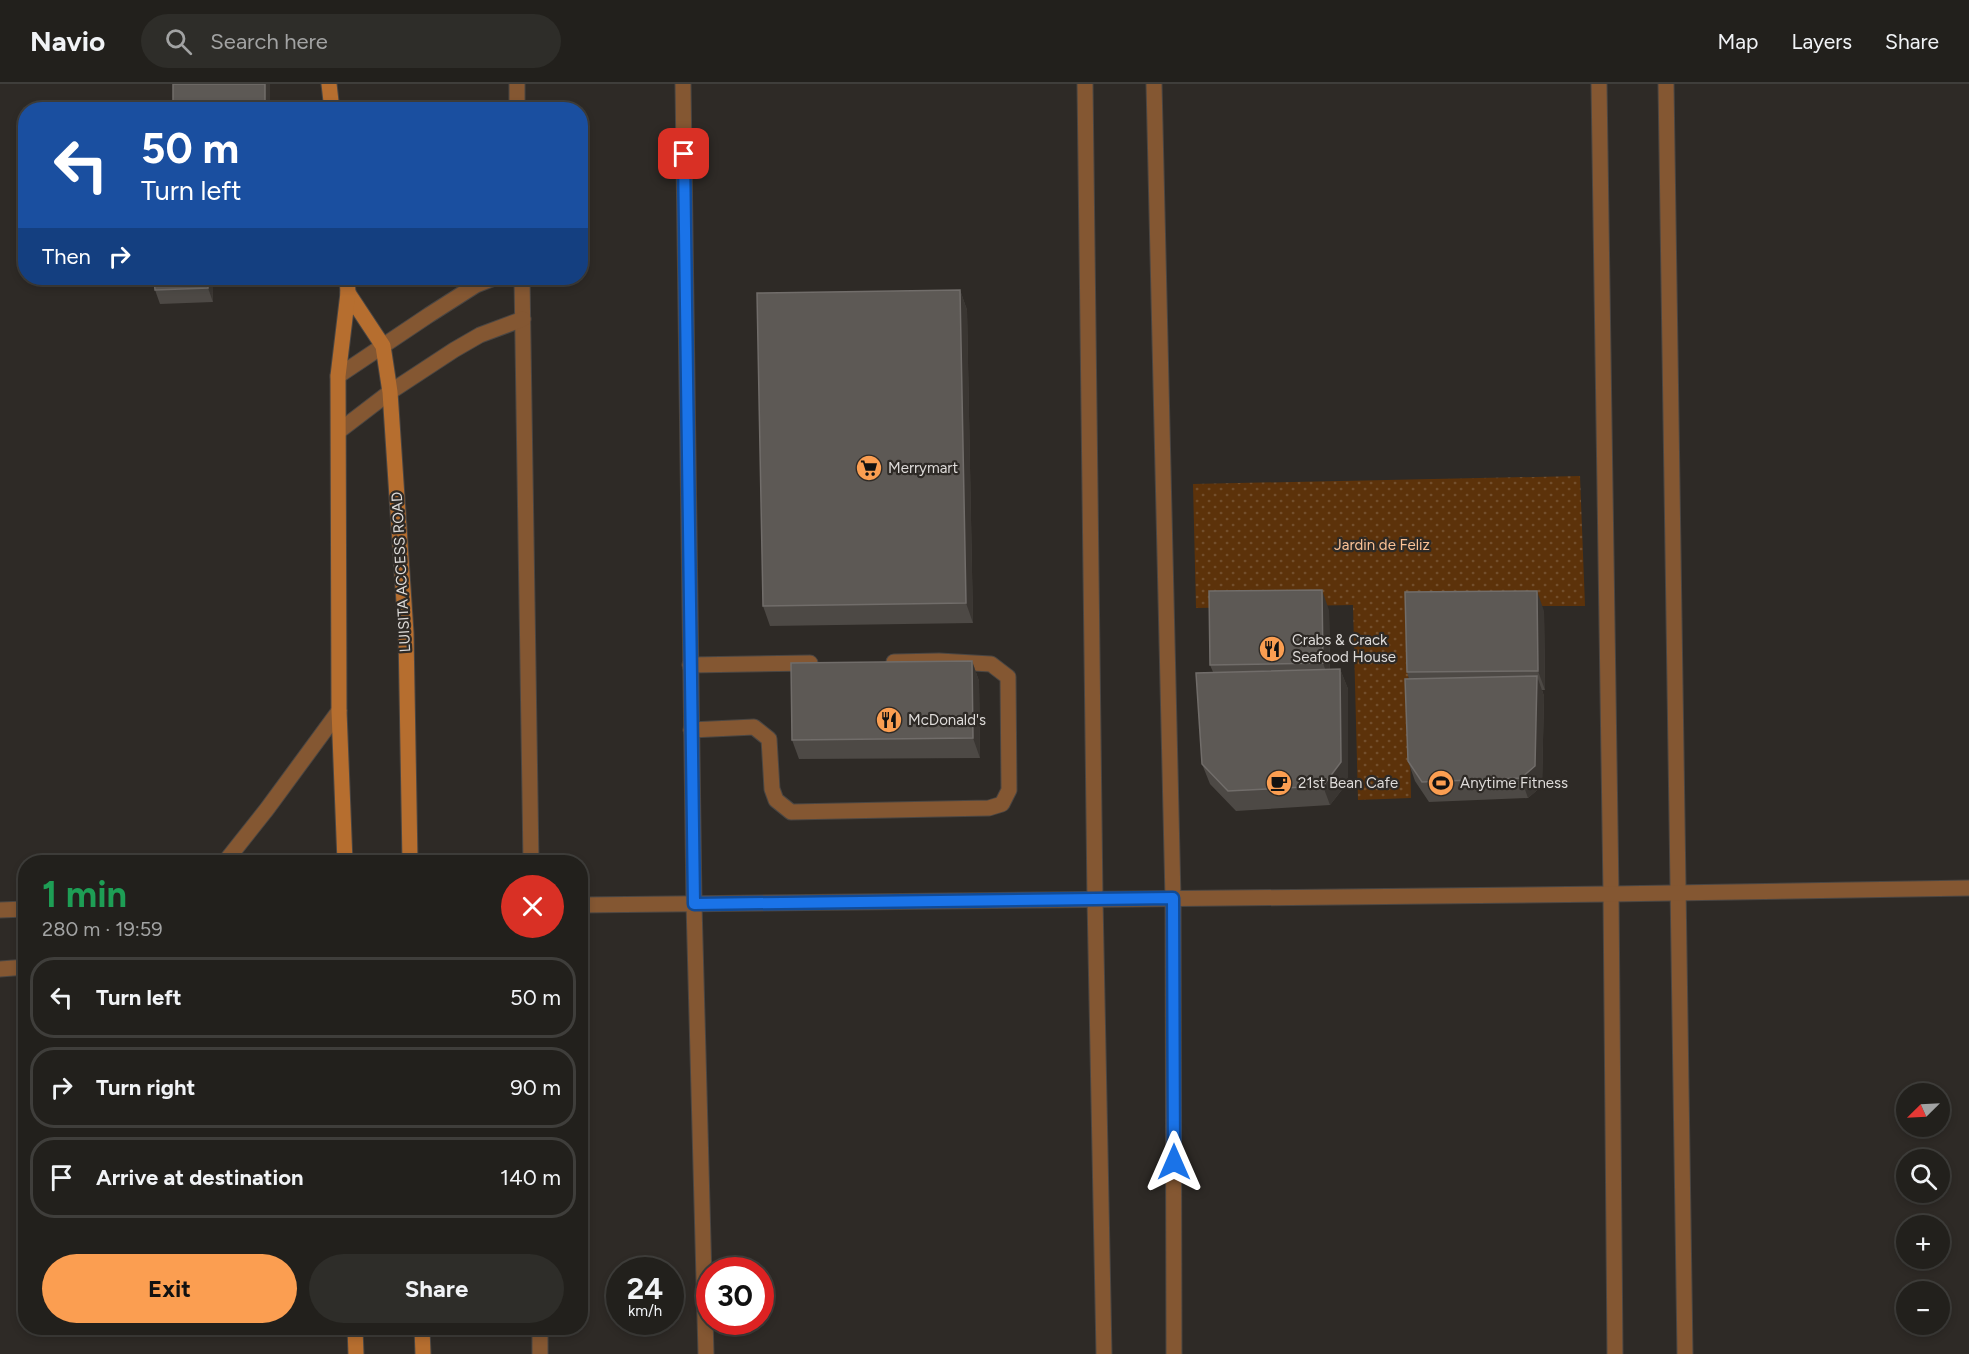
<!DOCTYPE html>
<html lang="en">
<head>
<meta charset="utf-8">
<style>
  :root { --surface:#22201c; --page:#2e2d29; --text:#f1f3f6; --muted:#a2a3a3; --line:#3f3e3b; --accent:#fb9e51 }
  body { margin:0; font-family:Figtree,sans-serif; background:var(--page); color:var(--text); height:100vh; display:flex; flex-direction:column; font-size:22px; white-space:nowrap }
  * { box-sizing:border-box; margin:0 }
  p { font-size:20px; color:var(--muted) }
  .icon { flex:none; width:33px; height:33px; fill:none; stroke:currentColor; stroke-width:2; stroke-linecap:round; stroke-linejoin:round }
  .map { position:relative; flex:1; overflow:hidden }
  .details { position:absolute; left:18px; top:771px; width:570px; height:480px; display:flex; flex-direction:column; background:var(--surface); border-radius:24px; box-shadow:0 3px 9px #0003,0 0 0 2px var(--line) }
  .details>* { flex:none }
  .banner { position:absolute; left:18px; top:18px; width:570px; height:183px; border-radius:24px; box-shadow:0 3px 9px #0003,0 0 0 2px var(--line); background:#1a4fa0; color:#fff; overflow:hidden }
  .needle { width:39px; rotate:246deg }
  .tools { position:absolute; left:1896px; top:999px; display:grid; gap:12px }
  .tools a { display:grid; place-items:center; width:54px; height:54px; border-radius:50%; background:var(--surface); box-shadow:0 3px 9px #0003,0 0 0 2px var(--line); font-size:30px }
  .speed { position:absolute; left:606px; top:1173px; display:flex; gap:12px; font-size:30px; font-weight:700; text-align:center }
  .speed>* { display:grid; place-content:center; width:78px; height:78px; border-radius:50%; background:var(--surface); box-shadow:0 3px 9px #0003,0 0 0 2px var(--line); line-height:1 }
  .speed small { font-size:15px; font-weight:400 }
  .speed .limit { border:9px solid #d22; background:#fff; color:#111 }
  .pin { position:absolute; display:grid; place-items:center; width:51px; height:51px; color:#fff; margin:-26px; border-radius:12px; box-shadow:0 3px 9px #0006 }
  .me { position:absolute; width:66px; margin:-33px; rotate:0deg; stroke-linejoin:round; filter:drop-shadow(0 0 4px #0008) }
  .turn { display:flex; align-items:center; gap:21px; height:126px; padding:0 24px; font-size:27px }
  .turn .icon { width:78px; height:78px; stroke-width:2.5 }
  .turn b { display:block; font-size:42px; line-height:51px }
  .then { display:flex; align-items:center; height:57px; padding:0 24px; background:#0003; gap:12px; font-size:22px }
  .round { display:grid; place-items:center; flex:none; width:63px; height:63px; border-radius:32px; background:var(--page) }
  .overview { display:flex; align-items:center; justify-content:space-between; height:102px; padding:0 24px }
  h1 { font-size:36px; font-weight:700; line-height:45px; color:#1e9e55 }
  .button { display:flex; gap:12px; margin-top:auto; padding:12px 24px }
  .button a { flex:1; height:69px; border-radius:36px; background:var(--accent); color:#111; font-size:24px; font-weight:700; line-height:69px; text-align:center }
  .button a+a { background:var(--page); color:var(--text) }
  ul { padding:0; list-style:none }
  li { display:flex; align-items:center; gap:18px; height:81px; margin:0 12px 9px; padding:0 12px; border:3px solid var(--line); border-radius:24px }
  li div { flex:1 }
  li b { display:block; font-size:22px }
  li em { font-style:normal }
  header { display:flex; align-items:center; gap:36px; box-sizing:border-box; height:84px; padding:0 30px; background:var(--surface); border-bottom:2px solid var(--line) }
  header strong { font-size:28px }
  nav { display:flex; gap:33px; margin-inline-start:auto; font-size:21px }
  .search { width:420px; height:54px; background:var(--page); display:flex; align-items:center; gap:15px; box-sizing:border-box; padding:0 21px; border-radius:33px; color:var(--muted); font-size:22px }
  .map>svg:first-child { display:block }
  .park { fill:url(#park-dots) }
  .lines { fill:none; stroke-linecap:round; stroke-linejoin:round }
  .service-casing { stroke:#4a4643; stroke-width:17 }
  .minor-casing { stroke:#4a4643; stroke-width:17 }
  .secondary-casing { stroke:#4a4643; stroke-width:17 }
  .service { stroke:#845732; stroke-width:15 }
  .minor { stroke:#845732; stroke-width:15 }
  .secondary { stroke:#b66e2f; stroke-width:15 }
  .wall { fill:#4d4945 }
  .shaded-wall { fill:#3a3632 }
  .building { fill:#5d5955; stroke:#716d6a; stroke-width:1.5 }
  .route-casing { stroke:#114b97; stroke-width:15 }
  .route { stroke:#1a73e8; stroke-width:10 }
  .labels { text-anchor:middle; stroke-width:4.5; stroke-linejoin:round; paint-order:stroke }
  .poi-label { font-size:15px; fill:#dedbd9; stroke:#2e2a26; text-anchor:start }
  .park-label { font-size:15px; fill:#fbc296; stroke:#2e2a26 }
  .street-label { font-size:15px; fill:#dedbd9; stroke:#2e2a26 }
</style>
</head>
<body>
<header>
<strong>Navio</strong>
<div class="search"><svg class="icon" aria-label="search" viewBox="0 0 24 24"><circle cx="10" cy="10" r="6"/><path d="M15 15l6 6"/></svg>Search here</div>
<nav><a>Map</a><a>Layers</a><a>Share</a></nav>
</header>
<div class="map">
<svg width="1969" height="1270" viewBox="0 0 1969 1270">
  <defs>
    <pattern id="park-dots" width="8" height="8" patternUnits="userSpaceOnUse" patternTransform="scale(1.5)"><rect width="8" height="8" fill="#5c320a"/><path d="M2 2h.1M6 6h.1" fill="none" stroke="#734f2d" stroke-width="1.8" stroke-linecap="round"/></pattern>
  </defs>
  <rect width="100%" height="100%" fill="#2e2a26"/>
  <!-- park -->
  <polygon class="park" points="1580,392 1585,522 1407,522 1411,714 1358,716 1353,521 1196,524 1193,400"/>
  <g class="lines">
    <!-- service casing -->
    <g class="service-casing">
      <g id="service">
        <polyline points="690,581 810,579"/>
        <polyline points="691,646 754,643 769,655 772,705 776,716 791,728 989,724 1002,720 1009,706 1008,593 991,580 939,577 894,578"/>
        <polyline points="225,778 267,725 339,627"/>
        <polyline points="0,826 26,825"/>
        <polyline points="0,885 26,883"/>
      </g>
    </g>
    <!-- minor casing -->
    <g class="minor-casing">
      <g id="minor">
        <polyline points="517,0 517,26"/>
        <polyline points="683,0 694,820 706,1270"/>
        <polyline points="1085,0 1095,815 1104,1270"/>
        <polyline points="1154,0 1173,814 1174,1270"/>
        <polyline points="1599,0 1611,810 1615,1270"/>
        <polyline points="1666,0 1685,1270"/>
        <polyline points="522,194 531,778"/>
        <polyline points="338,292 429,231 476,201 494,194"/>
        <polyline points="339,347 390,308 454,266 480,251 523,235"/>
        <polyline points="580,821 1611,810 1969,804"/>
        <polyline points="540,1244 540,1270"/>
      </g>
    </g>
    <!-- secondary casing -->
    <g class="secondary-casing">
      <g id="secondary">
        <polyline points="329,0 332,26"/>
        <polyline points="348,209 383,262 390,308 406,549 410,778"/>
        <polyline points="345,778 339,627 338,292 348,209 347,194"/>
        <polyline points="355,1244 356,1270"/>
        <polyline points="422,1244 423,1270"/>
      </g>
    </g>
    <!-- service -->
    <use href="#service" class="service"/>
    <!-- minor -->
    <use href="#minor" class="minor"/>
    <!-- secondary -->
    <use href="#secondary" class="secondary"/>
  </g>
  <!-- wall -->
  <g class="wall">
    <polygon points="173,0 270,0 270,26 174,26 173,22"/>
    <polygon points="132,194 212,194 213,218 160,220 155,206 154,196 133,196"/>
    <polygon points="960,206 967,226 973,539 770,542 763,522"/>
    <polygon points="1329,526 1330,585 1340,585 1348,605 1348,698 1330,721 1236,727 1210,700 1202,680 1213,588 1210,581"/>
    <polygon points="1544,527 1545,606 1542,606 1544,612 1542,702 1528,714 1429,718 1415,697 1408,677 1409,595 1407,588"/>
    <polygon points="972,577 979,597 980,674 799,675 792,656"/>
  </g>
  <!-- shaded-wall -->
  <g class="shaded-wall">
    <polygon points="265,0 270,0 270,26 266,26 265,24"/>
    <polygon points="208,194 212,194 213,218 208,204"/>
    <polygon points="960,206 967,226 973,539 966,519"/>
    <polygon points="1322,506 1329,526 1330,599 1323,579"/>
    <polygon points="1537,507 1544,527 1545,606 1538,587"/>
    <polygon points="972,577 979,597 980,674 973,654"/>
    <polygon points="1340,585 1348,605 1348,698 1330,721 1323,702"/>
    <polygon points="1537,592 1544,612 1542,702 1528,714 1521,694"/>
  </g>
  <!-- building -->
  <g class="building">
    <polygon points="173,0 265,0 265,24 173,22"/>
    <polygon points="154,194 208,194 208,204 155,206"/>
    <polygon points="960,206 966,519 763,522 757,209"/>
    <polygon points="1322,506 1323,579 1210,581 1209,507"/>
    <polygon points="1537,507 1538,587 1407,588 1405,508"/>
    <polygon points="972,577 973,654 792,656 791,579"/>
    <polygon points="1340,585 1341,678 1323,702 1228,707 1202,680 1196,589"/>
    <polygon points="1537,592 1535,682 1521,694 1422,698 1408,677 1405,595"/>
  </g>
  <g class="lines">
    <!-- route casing -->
    <g class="route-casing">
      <polyline id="route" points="684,70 694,820 1173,814 1174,1078"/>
    </g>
    <!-- route -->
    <use href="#route" class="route"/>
  </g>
  <!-- icons -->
  <defs>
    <g id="supermarket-disc" transform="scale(1.35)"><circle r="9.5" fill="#fb9e51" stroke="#2e2a26"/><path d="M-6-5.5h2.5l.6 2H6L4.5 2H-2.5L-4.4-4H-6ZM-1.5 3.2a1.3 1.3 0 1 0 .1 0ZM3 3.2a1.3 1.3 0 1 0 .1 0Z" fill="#111"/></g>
    <g id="restaurant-disc" transform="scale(1.35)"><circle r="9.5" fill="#fb9e51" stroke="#2e2a26"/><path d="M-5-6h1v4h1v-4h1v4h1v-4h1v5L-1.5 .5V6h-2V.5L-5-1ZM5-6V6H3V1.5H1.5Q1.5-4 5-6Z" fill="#111"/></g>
    <g id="cafe-disc" transform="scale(1.35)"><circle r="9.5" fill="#fb9e51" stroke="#2e2a26"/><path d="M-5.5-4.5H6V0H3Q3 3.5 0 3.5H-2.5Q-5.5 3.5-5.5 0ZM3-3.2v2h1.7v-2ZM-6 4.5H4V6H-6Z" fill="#111"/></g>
    <g id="stadium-disc" transform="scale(1.35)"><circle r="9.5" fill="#fb9e51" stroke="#2e2a26"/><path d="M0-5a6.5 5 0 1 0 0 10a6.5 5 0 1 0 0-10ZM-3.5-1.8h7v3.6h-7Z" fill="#111"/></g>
  </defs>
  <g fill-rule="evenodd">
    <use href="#supermarket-disc" x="869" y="384"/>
    <use href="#restaurant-disc" x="1272" y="565"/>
    <use href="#restaurant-disc" x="889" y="636"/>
    <use href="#cafe-disc" x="1279" y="699"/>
    <use href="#stadium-disc" x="1441" y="699"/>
  </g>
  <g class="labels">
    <!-- poi labels -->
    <g class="poi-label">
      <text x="888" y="389">Merrymart</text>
      <text x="1292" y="561">Crabs &amp; Crack<tspan x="1292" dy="17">Seafood House</tspan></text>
      <text x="908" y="641">McDonald's</text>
      <text x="1298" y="704">21st Bean Cafe</text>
      <text x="1460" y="704">Anytime Fitness</text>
    </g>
    <!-- park labels -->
    <g class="park-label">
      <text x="1382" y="466">Jardin de Feliz</text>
    </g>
    <!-- street labels -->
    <g class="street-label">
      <text transform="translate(401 488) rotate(-93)" y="5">LUISITA ACCESS ROAD</text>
    </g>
  </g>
</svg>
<div class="tools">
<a><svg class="needle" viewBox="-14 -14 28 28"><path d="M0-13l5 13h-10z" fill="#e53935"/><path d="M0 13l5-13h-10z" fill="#a2a3a3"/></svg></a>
<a><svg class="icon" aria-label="search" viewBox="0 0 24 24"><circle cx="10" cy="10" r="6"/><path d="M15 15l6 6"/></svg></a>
<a>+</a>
<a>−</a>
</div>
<div class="speed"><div>24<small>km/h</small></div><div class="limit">30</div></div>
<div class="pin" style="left:684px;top:70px;background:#d93025"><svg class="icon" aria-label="arrive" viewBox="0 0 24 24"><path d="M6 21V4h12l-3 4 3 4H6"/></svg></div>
<svg class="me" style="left:1174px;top:1078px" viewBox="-20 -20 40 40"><path d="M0-17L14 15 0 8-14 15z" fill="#1a73e8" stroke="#fff" stroke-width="4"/></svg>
<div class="banner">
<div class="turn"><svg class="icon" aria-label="left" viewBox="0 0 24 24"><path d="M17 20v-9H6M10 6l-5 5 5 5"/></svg><div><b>50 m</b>Turn left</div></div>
<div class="then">Then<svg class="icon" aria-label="right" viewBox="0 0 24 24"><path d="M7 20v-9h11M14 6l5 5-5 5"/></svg></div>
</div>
<section class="details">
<div class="overview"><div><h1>1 min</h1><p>280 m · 19:59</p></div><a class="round" style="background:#d93025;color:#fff"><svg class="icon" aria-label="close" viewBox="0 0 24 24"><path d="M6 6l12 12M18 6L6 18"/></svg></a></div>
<ul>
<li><svg class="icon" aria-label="left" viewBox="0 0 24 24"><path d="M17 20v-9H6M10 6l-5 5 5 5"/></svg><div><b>Turn left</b></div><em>50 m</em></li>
<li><svg class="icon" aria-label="right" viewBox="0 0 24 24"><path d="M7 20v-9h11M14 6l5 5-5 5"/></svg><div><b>Turn right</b></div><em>90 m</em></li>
<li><svg class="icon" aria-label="arrive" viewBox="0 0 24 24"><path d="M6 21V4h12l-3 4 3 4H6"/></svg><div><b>Arrive at destination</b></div><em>140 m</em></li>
</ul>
<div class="button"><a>Exit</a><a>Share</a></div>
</section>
</div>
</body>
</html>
